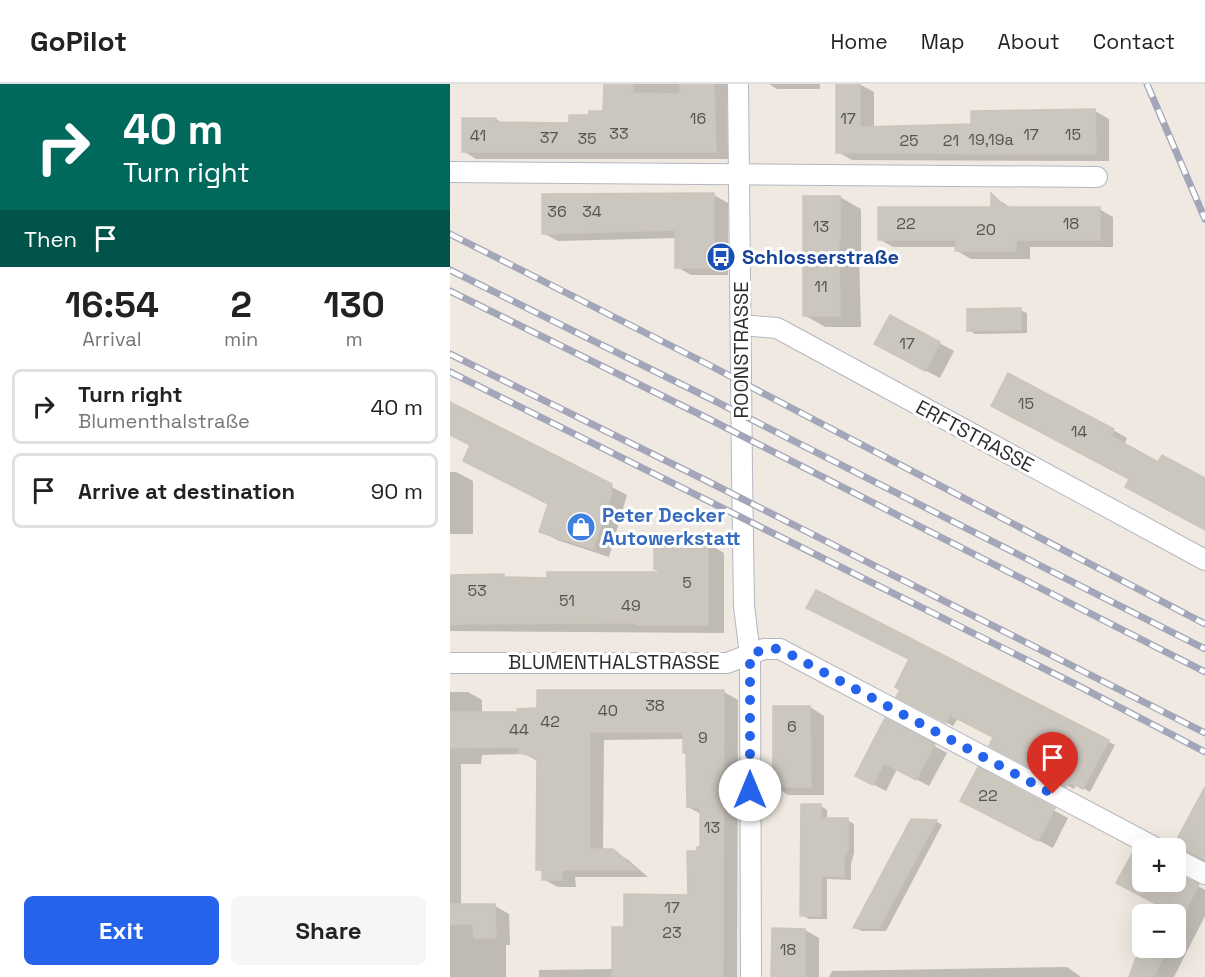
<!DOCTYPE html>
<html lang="en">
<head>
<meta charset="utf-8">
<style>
  :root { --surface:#fff; --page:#f6f6f6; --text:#222; --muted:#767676; --line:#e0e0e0; --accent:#2563eb }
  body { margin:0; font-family:"Space Grotesk",sans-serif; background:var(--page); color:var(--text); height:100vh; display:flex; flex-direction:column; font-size:22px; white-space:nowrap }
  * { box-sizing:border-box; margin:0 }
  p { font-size:20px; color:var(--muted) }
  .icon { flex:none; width:33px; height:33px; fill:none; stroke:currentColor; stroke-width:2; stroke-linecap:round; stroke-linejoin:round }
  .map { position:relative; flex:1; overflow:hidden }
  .side { display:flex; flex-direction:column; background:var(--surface); width:450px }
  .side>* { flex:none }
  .guide { background:#00695c; color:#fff; overflow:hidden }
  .controls { position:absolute; left:682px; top:754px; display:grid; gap:12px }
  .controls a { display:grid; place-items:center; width:54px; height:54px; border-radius:9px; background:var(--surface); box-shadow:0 6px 24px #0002; font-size:30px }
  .pin { position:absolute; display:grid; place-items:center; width:51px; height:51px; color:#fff; margin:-62px -26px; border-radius:50% 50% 50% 0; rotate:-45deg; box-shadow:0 0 6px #0007 }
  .pin .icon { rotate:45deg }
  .me { position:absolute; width:66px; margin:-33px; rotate:0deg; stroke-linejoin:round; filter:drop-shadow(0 0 4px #0008) }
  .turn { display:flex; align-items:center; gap:21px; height:126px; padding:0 24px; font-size:27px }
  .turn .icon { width:78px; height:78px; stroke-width:2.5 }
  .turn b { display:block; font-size:42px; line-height:51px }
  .then { display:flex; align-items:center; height:57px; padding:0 24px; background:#0003; gap:12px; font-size:22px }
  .eta { display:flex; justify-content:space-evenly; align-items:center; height:102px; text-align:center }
  .eta b { font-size:36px; font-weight:800; line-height:42px }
  .cta { display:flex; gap:12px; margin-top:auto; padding:12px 24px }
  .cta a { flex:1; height:69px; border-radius:9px; background:var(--accent); color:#fff; font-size:24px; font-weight:800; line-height:69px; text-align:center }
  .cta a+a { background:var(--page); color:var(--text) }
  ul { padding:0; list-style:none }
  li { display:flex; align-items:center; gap:18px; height:75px; margin:0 12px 9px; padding:0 12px; border:3px solid var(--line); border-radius:9px }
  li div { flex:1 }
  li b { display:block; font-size:22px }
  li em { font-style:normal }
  header { display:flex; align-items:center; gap:36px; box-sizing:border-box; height:84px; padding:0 30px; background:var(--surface); border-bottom:2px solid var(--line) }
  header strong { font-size:28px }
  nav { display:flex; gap:33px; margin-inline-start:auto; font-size:21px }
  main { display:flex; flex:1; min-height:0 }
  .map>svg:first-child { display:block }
  .shadow { fill:#0003 }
  .building { fill:#cbc7bf; stroke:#cbc5ba; stroke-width:1.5 }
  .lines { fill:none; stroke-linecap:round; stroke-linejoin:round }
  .minor-casing { stroke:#b4b7c1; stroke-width:22 }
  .minor { stroke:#fff; stroke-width:20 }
  .rail-casing { stroke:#a3a6b8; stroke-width:7 }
  .rail { stroke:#fff; stroke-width:4.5; stroke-dasharray:14; stroke-linecap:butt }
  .route { stroke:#2563eb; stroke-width:10; stroke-dasharray:0 18 }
  .labels { text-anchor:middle; stroke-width:6; stroke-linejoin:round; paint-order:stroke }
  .number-label { font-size:16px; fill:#555452 }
  .transit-label { font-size:20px; font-weight:bold; fill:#164399; stroke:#fff; text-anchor:start }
  .street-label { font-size:20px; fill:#2e2e2e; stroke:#fff }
  .shop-label { font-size:20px; font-weight:bold; fill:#366cbe; stroke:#fff; text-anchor:start }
</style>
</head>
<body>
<header>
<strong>GoPilot</strong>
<nav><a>Home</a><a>Map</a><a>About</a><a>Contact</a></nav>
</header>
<main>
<section class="side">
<div class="guide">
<div class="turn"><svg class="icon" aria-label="right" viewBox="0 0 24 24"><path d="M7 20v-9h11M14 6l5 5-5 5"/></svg><div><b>40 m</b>Turn right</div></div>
<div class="then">Then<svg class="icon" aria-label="arrive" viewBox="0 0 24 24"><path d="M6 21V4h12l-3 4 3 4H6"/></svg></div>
</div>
<div class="eta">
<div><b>16:54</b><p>Arrival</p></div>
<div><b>2</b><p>min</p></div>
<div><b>130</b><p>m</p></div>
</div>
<ul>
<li><svg class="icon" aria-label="right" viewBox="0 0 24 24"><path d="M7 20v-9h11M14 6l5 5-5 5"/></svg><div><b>Turn right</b><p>Blumenthalstraße</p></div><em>40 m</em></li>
<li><svg class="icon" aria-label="arrive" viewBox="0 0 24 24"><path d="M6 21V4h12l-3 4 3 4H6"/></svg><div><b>Arrive at destination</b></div><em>90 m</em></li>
</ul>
<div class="cta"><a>Exit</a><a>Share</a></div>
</section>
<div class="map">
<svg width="755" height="893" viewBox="0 0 755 893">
  <rect width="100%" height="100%" fill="#efe9e1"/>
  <!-- shadow -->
  <g class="shadow">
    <polygon points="156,0 277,0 278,75 26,75 13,67 46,35 54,40 120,40 155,29"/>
    <polygon points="319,0 370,0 370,5 327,5"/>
    <polygon points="409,0 424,8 424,44 523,41 645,27 659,35 659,77 402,76 388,68"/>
    <polygon points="264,111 278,119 278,191 241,191 227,183 226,154 108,157 93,149"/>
    <polygon points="543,112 561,124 649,125 663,133 663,163 580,163 580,175 521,175 507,167 507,163 443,163 429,155 542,124"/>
    <polygon points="354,113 390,113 411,125 411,167 409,167 411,243 375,243 354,231"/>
    <polygon points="570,226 577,229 577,249 525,250 519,246"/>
    <polygon points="441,233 504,267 490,294 440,268"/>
    <polygon points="0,320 177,411 159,473 107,456 91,447 100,420 75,388 0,350"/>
    <polygon points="557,329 663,346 677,354 674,361 708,380 712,373 755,396 755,445 691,410 681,395"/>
    <polygon points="0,388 6,388 23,397 23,450 0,450"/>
    <polygon points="258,460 274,469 274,549 0,547 0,492 53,492 59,495 98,495 215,490 206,484"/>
    <polygon points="366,508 665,661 640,708 626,700 624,705 547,665 545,653 508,634 503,642 448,612 461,575"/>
    <polygon points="0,608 18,608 32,616 32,629 69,629 274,608 288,616 287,893 89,893 89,886 163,885 175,845 239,812 251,765 251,730 238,723 238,670 235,669 235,655 154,656 153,767 162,767 177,775 198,793 125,793 126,803 108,803 93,795 93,788 87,785 88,677 74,670 32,671 31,680 11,680 11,822 45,822 59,830 60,861 56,861 56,893 0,893"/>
    <polygon points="360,623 374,632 374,711 338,711 324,702"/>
    <polygon points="436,636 497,669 479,702 447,685 436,707 419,698"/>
    <polygon points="528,685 618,734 603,764 526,724"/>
    <polygon points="754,707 755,708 755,779 751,779 724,763"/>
    <polygon points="371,722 377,726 377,736 397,736 404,740 404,769 401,780 401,796 377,795 377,835 359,835 352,831"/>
    <polygon points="486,737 492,741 436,847 412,847 405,844"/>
    <polygon points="693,775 693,798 726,798 726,786 736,796 755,806 755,832 724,893 681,893 693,859 693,864 726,864 726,831 703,831 707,820 685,808"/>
    <polygon points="355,846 369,854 369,893 323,893"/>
    <polygon points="617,883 631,893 379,893 382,887"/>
  </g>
  <!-- building -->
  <g class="building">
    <polygon points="154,0 182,0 183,9 230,10 230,0 264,0 266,68 12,68 12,34 46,34 46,38 119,39 119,31 139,31 139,27 153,27"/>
    <polygon points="386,0 410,0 410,43 521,40 521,27 645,25 646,70 386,69"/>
    <polygon points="264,109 264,184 225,184 225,146 92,150 92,110"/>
    <polygon points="541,109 555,123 650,123 650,156 566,156 566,167 505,167 506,156 428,156 428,123 541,123"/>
    <polygon points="353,112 390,112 390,156 389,156 390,232 353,232"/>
    <polygon points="571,224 571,246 517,247 517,225"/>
    <polygon points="440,231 490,258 475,287 424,260"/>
    <polygon points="558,289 664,345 661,352 708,378 712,371 755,394 755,446 675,403 679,395 541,322"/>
    <polygon points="0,318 162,400 161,411 143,465 89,448 98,420 13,377 20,361 0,351"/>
    <polygon points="234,458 258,458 258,541 185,541 185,539 159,539 0,540 0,491 54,490 54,493 97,494 97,488 214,488 204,485 204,460 234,460"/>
    <polygon points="366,506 659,656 633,705 619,698 616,703 539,662 543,653 500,631 496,639 446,613 450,606 445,603 459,575 356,524"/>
    <polygon points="87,606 274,606 273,893 162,893 162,843 174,843 174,810 238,811 237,767 247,767 247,763 250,763 250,724 237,723 236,669 233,669 233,648 140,648 140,765 163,765 187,786 112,786 112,796 92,796 92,786 86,786 87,673 69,669 69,663 0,664 0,628 68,628 67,625 87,624"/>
    <polygon points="323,622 360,622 361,703 323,703"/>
    <polygon points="435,634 485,660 466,696 434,679 423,701 405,692"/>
    <polygon points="528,683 605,724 588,757 510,717"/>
    <polygon points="755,703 755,776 732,764 722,764"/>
    <polygon points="351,720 371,720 371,734 398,734 398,765 394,776 394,793 371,792 371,832 350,832"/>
    <polygon points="461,735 487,736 429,844 403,844"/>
    <polygon points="683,768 693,773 693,798 726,798 726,789 749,800 726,846 726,831 701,831 706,820 666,799"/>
    <polygon points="0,820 45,820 46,854 24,854 23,840 0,840"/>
    <polygon points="322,844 355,845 355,893 321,893"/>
    <polygon points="693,855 693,864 717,864 704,893 679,893"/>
  </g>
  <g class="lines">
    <!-- minor casing -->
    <g class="minor-casing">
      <g id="minor">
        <polyline points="288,0 292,388 294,522 300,571 301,893"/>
        <polyline points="0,88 647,93"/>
        <polyline points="291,241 327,244 755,476"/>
        <polyline points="0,579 277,579 314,565 330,565 708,765"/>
        <polyline points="726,775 755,790"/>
      </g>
    </g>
    <!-- minor -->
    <use href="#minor" class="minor"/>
    <!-- rail casing -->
    <g class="rail-casing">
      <g id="rail">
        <polyline points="697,0 755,135"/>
        <polyline points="0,150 259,281 755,540"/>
        <polyline points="0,186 259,314 755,565"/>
        <polyline points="0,207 259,335 755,588"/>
        <polyline points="0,270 259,398 755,649"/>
        <polyline points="0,288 623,599 755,668"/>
      </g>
    </g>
    <!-- rail -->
    <use href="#rail" class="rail"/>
  </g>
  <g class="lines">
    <!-- route -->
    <path class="route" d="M300,706V571C311,566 318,564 330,565L603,710"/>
  </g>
  <!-- icons -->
  <defs>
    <g id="bus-disc" transform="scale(1.5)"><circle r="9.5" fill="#1a4fb4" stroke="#fff"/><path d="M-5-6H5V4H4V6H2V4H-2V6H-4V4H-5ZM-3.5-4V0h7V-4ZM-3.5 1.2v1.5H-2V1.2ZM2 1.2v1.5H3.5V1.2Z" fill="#fff"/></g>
    <g id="shop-disc" transform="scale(1.5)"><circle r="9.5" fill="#3f7fe0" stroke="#fff"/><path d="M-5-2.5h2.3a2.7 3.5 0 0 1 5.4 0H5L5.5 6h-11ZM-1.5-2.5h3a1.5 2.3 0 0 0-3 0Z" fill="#fff"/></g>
  </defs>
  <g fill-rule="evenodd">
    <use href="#bus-disc" x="271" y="173"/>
    <use href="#shop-disc" x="131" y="443"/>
  </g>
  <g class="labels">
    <!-- number labels -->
    <g class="number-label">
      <text x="248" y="40">16</text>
      <text x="398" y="40">17</text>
      <text x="169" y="55">33</text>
      <text x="581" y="56">17</text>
      <text x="623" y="56">15</text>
      <text x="28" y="57">41</text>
      <text x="99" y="59">37</text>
      <text x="137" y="60">35</text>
      <text x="541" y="61">19,19a</text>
      <text x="459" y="62">25</text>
      <text x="501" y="62">21</text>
      <text x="107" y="133">36</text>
      <text x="142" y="133">34</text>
      <text x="456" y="145">22</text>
      <text x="621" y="145">18</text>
      <text x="371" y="148">13</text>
      <text x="536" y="151">20</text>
      <text x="371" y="208">11</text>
      <text x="457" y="265">17</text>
      <text x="576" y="325">15</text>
      <text x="629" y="353">14</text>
      <text x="237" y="504">5</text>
      <text x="27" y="512">53</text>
      <text x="117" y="522">51</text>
      <text x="181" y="527">49</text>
      <text x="205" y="627">38</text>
      <text x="158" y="632">40</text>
      <text x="100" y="643">42</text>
      <text x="342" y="648">6</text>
      <text x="69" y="651">44</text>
      <text x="253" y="659">9</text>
      <text x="538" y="717">22</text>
      <text x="262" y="749">13</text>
      <text x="222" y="829">17</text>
      <text x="222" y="854">23</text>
      <text x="338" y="871">18</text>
    </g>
    <!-- transit labels -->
    <g class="transit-label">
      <text x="292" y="180">Schlosserstraße</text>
    </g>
    <!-- street labels -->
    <g class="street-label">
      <text transform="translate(291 266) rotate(-90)" y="7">ROONSTRASSE</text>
      <text transform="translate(525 352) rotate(28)" y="7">ERFTSTRASSE</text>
      <text x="164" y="585">BLUMENTHALSTRASSE</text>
    </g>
    <!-- shop labels -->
    <g class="shop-label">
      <text x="152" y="438">Peter Decker<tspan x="152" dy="23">Autowerkstatt</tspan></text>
    </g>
  </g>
</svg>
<div class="controls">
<a>+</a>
<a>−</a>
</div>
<div class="pin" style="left:603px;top:710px;background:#d93025"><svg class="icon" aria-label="arrive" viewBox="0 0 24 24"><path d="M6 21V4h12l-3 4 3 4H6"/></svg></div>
<svg class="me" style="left:300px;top:706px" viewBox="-20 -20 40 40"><circle r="19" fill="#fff"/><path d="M0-13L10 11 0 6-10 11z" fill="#2563eb"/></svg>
</div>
</main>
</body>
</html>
